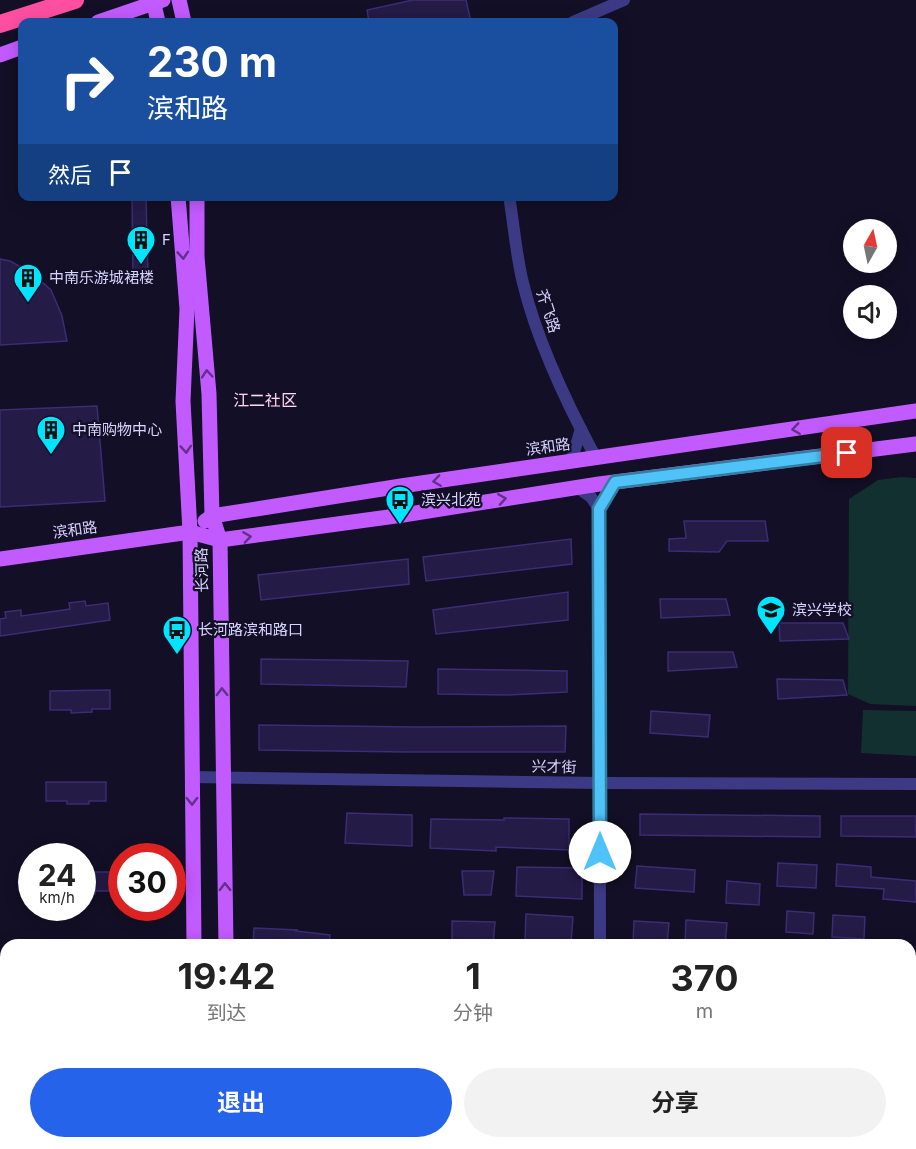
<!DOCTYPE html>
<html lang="zh">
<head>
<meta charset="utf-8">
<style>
  :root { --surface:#fff; --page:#f2f2f2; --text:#222; --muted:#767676; --accent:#2563eb }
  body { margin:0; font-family:Inter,"Noto Sans SC",sans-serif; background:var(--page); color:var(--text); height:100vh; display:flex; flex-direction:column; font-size:22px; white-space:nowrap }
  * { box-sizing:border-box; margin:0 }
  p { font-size:20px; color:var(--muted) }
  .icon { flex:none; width:33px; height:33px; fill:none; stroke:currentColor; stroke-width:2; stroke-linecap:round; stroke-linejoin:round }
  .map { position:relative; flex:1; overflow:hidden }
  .side { position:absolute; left:0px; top:939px; width:916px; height:210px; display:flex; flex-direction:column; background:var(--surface); border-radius:18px 18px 0 0; box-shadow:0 3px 15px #0003 }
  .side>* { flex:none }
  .banner { position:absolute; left:18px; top:18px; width:600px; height:183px; border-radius:12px; box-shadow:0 3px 15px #0003; background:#1a4fa0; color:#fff; overflow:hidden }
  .needle { width:39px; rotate:9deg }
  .fabs { position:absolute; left:843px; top:219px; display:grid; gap:12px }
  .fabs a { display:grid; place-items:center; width:54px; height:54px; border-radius:50%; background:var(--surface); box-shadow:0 3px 15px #0003; font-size:30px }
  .speed { position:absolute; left:18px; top:843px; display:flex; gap:12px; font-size:30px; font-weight:700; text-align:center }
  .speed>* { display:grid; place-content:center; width:78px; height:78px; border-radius:50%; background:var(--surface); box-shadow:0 3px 15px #0003; line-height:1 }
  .speed small { font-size:15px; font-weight:400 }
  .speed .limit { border:9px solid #d22; background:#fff; color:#111 }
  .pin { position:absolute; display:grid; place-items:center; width:51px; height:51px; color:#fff; margin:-26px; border-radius:12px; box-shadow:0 3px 9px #0006 }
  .me { position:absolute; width:66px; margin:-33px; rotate:0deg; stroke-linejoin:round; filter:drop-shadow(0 0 4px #0008) }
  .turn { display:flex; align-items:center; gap:21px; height:126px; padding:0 30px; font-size:27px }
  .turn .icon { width:78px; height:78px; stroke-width:2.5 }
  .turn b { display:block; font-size:42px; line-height:51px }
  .then { display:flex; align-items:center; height:57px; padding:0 30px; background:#0003; gap:12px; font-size:22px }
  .eta { display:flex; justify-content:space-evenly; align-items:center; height:102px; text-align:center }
  .eta b { font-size:36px; font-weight:700; line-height:42px }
  .primary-button { display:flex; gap:12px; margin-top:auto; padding:12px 30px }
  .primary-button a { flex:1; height:69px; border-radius:36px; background:var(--accent); color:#fff; font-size:24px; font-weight:700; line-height:69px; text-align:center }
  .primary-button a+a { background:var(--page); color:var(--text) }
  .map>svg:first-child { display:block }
  .green { fill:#12302f }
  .building { fill:#241b47; stroke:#3b2d73; stroke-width:1.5 }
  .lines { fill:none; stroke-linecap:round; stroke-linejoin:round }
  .minor { stroke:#3d3a85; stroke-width:12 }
  .major { stroke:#c25bff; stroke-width:15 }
  .highway { stroke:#ff4fa3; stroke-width:18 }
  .oneway { stroke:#623188 }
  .route-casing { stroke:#337fa1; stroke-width:15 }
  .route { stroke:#4fc3f7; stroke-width:10 }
  .labels { text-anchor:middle; stroke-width:4.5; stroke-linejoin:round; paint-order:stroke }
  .poi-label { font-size:15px; fill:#d9d4ff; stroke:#130f26; text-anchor:start }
  .street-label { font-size:15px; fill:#d9d4ff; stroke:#130f26 }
  .neighbourhood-label { font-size:16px; fill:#ffd6f0; stroke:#130f26 }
</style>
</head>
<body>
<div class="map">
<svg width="916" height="1149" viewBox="0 0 916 1149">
  <rect width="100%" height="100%" fill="#130f26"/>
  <!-- green -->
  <g class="green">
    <polygon points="901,477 916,478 916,706 870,704 848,694 849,499 878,480"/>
    <polygon points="863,710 916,711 916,756 861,753"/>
  </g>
  <!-- building -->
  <g class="building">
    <polygon points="413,0 466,0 471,22 369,22 367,10"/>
    <polygon points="132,196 146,196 148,279 133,278"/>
    <polygon points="0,259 10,261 32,273 51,290 62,316 67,341 0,345"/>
    <polygon points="97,406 105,501 0,507 0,410"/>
    <polygon points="684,521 765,521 768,541 727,541 719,552 669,551 669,539 686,538"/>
    <polygon points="571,539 572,564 426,581 423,557"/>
    <polygon points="408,559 409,584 261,600 258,575"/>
    <polygon points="568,592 568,620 436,634 433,610"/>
    <polygon points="660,599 726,599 730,615 661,618"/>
    <polygon points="85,601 86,606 108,603 110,620 0,636 0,619 6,618 5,612 21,610 21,616 43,613 70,609 69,603"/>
    <polygon points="779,623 843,623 849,639 780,641"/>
    <polygon points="668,652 733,652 737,667 668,671"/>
    <polygon points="261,659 408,661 406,687 261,684"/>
    <polygon points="438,669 567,671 567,692 508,695 438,694"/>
    <polygon points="777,679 843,680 847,695 778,699"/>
    <polygon points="110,690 110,709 92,709 92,712 71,713 71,710 50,710 50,691"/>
    <polygon points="651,711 710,715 708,737 650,733"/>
    <polygon points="259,725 417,727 566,726 565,752 407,752 259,750"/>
    <polygon points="46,782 106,782 106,801 89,801 89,804 67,804 67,801 46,801"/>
    <polygon points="347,813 412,815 412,846 345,843"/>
    <polygon points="640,814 820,816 820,837 640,835"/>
    <polygon points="841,816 916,816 916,837 841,836"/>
    <polygon points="504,818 569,819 569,850 496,847 496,851 430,848 431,819 504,820"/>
    <polygon points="778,863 817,865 816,888 777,886"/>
    <polygon points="837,864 871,867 871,877 916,881 916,902 883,899 884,889 836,886"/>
    <polygon points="637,866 695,870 694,892 635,888"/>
    <polygon points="517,867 582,868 582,899 516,896"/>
    <polygon points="462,871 494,871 491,895 464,895"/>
    <polygon points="82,872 112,872 113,891 95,891 95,894 82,894"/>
    <polygon points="727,881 760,884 759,905 726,903"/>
    <polygon points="787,911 814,913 813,934 786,932"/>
    <polygon points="526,914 573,917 571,943 525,941"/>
    <polygon points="833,915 865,917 864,939 832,937"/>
    <polygon points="686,920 727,923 725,945 685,943"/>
    <polygon points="452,921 495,922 493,945 452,944"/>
    <polygon points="634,921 669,923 667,944 633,943"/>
    <polygon points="254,928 297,930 296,931 330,935 329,945 253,945"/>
  </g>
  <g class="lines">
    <!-- minor -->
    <g class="minor">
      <polyline points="573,22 624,0"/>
      <path d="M509,196C514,225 516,255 523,283C537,341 568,406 596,458"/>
      <polyline points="571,462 581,429"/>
      <polyline points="577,487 591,497 599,509"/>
      <polyline points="192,777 601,783 916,784"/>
      <polyline points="600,945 599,509 615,482"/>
    </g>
    <!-- major -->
    <g class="major">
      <polyline points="153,0 158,22"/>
      <polyline points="179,0 184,22"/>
      <polyline points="98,22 163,0"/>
      <polyline points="0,55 22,47"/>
      <polyline points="178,196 187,309 183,401 190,532 194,945"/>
      <polyline points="197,196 197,257 209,394 212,516 220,540 226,945"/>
      <polyline points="205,521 212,516 401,486 916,411"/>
      <polyline points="0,559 190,532 220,540 403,515 599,484 916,444"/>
      <polyline points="0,1059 6,1059"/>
      <polyline points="0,1096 6,1096"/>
      <polyline points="910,1108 916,1109"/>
      <polyline points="198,1143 198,1149"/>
      <polyline points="230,1143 230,1149"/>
      <polyline points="846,1143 916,1148"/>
    </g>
    <!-- highway -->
    <polyline class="highway" points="0,24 75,0"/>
  </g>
  <!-- one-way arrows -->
  <defs><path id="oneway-chevron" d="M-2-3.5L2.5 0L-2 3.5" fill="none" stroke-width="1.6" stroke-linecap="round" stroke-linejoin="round" transform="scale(1.5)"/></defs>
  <g class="oneway">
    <use href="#oneway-chevron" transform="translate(183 255) rotate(86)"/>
    <use href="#oneway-chevron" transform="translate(207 374) rotate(-95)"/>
    <use href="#oneway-chevron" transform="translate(796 429) rotate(172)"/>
    <use href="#oneway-chevron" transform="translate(186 449) rotate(86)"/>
    <use href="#oneway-chevron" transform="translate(437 481) rotate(172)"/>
    <use href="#oneway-chevron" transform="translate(502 499) rotate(-9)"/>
    <use href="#oneway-chevron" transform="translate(247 537) rotate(-8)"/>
    <use href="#oneway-chevron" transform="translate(222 692) rotate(-91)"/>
    <use href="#oneway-chevron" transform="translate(192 801) rotate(89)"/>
    <use href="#oneway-chevron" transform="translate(225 887) rotate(-91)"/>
  </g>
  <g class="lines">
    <!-- route casing -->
    <g class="route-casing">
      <polyline id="route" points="600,852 599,509 615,482 847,453"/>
    </g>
    <!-- route -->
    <use href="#route" class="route"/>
  </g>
  <!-- icons -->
  <defs>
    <g id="building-pin" transform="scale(1.5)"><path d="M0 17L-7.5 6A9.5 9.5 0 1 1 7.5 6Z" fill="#00e5ff" stroke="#130f26"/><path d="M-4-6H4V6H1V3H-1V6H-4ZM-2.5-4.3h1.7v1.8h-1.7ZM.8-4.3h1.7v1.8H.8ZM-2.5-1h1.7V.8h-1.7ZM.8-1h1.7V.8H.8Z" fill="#111"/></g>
    <g id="bus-pin" transform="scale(1.5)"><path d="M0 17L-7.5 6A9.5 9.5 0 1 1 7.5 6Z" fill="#00e5ff" stroke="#130f26"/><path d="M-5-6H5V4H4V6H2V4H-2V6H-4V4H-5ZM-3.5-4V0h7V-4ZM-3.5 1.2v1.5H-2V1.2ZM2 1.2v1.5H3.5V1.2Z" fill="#111"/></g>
    <g id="school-pin" transform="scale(1.5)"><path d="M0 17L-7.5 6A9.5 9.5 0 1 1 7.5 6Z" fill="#00e5ff" stroke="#130f26"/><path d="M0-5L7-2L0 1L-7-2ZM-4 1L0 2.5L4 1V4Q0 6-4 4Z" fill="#111"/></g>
  </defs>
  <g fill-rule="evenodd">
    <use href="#building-pin" x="141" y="240"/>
    <use href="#building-pin" x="28" y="278"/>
    <use href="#building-pin" x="51" y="430"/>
    <use href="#bus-pin" x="400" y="500"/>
    <use href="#school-pin" x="771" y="610"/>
    <use href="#bus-pin" x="177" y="630"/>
  </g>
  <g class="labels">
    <!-- poi labels -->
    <g class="poi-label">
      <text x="162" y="245">F</text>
      <text x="49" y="283">中南乐游城裙楼</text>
      <text x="72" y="435">中南购物中心</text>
      <text x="421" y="505">滨兴北苑</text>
      <text x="792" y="615">滨兴学校</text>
      <text x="198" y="635">长河路滨和路口</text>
    </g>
    <!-- street labels -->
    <g class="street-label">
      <text transform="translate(548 311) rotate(72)" y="5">齐飞路</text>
      <text transform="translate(548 447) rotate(-8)" y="5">滨和路</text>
      <text transform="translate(75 530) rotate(-8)" y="5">滨和路</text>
      <text transform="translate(202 570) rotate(-91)" y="5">长河路</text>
      <text transform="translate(554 767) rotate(1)" y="5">兴才街</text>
    </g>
    <!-- neighbourhood labels -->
    <g class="neighbourhood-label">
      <text x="265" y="406">江二社区</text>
    </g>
  </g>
</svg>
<div class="fabs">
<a><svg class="needle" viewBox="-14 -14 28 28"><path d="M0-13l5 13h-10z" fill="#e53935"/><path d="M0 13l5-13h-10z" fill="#767676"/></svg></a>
<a><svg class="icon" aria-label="sound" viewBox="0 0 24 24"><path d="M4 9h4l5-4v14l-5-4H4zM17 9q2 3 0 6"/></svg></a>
</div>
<div class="speed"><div>24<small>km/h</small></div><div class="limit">30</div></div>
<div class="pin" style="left:847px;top:453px;background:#d93025"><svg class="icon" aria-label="arrive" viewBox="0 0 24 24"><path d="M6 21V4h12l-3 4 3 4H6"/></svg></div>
<svg class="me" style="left:600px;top:852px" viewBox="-20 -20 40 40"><circle r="19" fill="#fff"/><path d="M0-13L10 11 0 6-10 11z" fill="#4fc3f7"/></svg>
<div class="banner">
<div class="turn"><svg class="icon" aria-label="right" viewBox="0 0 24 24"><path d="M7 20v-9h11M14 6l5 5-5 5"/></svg><div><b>230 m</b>滨和路</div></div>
<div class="then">然后<svg class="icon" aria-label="arrive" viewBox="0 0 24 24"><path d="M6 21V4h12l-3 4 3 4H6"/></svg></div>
</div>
<section class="side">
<div class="eta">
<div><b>19:42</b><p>到达</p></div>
<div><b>1</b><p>分钟</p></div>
<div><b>370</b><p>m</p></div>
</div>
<div class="primary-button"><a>退出</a><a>分享</a></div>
</section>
</div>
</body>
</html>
